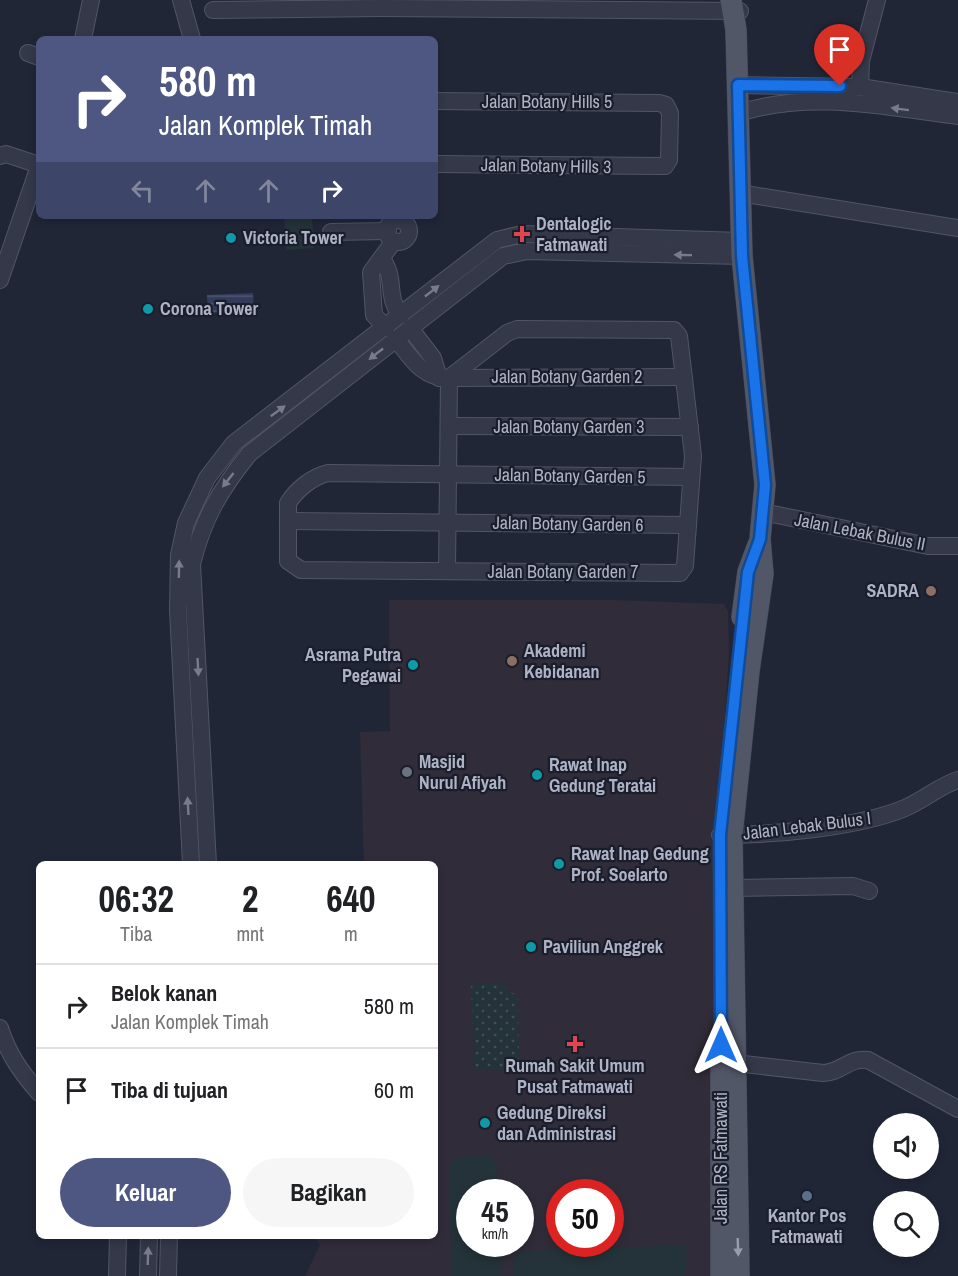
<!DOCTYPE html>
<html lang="id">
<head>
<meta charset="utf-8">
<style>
  :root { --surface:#fff; --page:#f6f6f6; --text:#202124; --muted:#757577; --line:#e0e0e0; --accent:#4d5782 }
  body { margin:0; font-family:"Archivo Narrow",sans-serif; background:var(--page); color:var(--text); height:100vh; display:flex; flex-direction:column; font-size:22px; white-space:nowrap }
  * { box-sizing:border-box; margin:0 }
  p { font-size:20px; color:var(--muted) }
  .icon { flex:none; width:33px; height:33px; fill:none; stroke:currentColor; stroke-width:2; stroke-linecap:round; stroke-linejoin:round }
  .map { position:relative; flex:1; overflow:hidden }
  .panel { position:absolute; left:36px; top:861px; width:402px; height:378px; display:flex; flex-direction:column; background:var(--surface); border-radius:9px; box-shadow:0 3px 9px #0003 }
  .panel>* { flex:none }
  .top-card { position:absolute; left:36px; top:36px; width:402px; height:183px; border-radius:9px; box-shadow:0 3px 9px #0003; background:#4d5782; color:#fff; overflow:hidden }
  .tools { position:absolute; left:873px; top:1113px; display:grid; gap:12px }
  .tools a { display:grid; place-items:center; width:66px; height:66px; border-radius:50%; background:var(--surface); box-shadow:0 3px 9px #0003; font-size:30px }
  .speed { position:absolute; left:456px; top:1179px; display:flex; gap:12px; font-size:30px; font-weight:700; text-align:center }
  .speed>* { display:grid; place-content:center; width:78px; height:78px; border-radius:50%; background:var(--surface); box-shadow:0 3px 9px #0003; line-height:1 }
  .speed small { font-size:15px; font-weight:400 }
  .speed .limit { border:9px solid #d22; background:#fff; color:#111 }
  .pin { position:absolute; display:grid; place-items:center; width:51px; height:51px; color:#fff; margin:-62px -26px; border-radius:50% 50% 50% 0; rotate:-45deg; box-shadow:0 0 6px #0007 }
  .pin .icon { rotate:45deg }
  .me { position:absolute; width:66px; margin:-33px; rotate:0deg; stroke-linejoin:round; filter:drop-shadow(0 0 4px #0008) }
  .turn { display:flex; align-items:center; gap:21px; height:126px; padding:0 24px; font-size:27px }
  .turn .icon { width:78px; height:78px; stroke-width:2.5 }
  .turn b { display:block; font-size:42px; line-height:51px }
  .lanes { display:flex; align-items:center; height:57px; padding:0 24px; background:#0003; justify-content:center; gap:30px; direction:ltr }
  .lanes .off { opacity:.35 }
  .eta { display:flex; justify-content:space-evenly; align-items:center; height:102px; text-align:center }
  .eta b { font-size:36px; font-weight:800; line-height:42px }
  .cta { display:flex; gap:12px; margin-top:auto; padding:12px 24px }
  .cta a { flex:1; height:69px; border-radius:36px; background:var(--accent); color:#fff; font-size:24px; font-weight:800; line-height:69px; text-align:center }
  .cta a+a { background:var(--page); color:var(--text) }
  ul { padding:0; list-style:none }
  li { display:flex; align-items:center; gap:18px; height:84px; padding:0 24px; border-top:2px solid var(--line) }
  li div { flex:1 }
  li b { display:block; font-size:22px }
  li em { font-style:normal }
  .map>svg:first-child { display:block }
  .medical { fill:#302c39; fill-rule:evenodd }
  .green { fill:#243339 }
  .park { fill:url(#park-dots) }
  .water { fill:url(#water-rules) }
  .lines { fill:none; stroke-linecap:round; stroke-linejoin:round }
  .minor-casing { stroke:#515565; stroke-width:18 }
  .major-casing { stroke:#3d4151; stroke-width:22 }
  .minor { stroke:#343848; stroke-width:16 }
  .major { stroke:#525768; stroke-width:21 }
  .oneway { fill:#777b8c }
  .oneway2 { fill:#979bad }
  .route-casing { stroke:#114b97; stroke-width:15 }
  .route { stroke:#1a73e8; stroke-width:10 }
  .health-dot { fill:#e0444e; stroke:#1a1e2c; stroke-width:2 }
  .culture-dot { fill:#0f9aa8; stroke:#1a1e2c; stroke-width:2 }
  .education-dot { fill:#8d6e63; stroke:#1a1e2c; stroke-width:2 }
  .worship-dot { fill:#6b7280; stroke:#1a1e2c; stroke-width:2 }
  .service-dot { fill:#5c6f8a; stroke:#1a1e2c; stroke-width:2 }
  .labels { text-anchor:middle; stroke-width:4.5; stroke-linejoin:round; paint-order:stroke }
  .street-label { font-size:18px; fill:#aeb2c4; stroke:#1a1e2c }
  .poi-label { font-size:18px; font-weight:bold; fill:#aeb2c4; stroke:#1a1e2c; text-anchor:start }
</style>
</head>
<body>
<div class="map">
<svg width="958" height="1276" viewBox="0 0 958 1276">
  <defs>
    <pattern id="park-dots" width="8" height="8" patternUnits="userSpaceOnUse" patternTransform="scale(1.5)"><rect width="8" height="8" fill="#243339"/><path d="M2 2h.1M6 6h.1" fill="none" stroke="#414e54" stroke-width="1.8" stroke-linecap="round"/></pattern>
    <pattern id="water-rules" width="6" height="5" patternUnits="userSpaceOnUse" patternTransform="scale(1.5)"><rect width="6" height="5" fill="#333b5c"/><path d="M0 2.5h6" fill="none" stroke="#4e5572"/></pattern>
  </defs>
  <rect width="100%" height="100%" fill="#212637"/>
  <!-- medical -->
  <path class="medical" d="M389,600H613L724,604L728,611L729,654L717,838L714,1276H305L320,1245L316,1239L317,1236H435V864H364L360,732L390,731ZM470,1192H520V1244H470ZM560,1192H610V1244H560Z"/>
  <!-- green -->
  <g class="green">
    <polygon points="284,216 312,216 314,248 286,250"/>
    <rect x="531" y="665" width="28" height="13"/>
    <polygon points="490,1155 497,1164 498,1192 470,1192 470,1244 500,1244 502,1276 452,1276 449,1166 456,1157"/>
    <polygon points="683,1245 688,1249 684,1276 513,1276 513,1259 521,1251"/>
  </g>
  <!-- park -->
  <polygon class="park" points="471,983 504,983 507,989 518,997 519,1058 508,1069 474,1070"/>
  <!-- water -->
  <polygon class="water" points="253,293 254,311 208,313 207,295"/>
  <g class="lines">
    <!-- minor casing -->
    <g class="minor-casing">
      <g id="minor">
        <polyline points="181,0 192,39"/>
        <polyline points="213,10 382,8 740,11"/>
        <polyline points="83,39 91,0"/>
        <polyline points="28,53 39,57"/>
        <polyline points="738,85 860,87 958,102"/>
        <polyline points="860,87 861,61 877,0"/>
        <polyline points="435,101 659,103 666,105 670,113 669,160 665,166 435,164"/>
        <path d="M739,113C810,90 885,107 958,116"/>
        <polyline points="0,156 6,154 39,165"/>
        <polyline points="739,193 958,228"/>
        <circle cx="398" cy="231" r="11"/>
        <polyline points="331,232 388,231"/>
        <path d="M382,259C397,279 385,297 401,315"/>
        <polyline points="0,280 39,166"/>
        <polyline points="386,328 374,315 371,272 394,241"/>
        <polyline points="410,328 433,358 439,378"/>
        <path d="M396,339C411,358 422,378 449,378L447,571"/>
        <path d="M449,378L507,333L517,329L674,330L679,336L693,456L685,566L680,573L301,570L288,561V503C297,489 312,477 328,473L691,477"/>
        <polyline points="449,378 684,377"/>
        <polyline points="449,426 690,427"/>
        <polyline points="763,512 928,546 958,546"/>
        <polyline points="288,521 688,525"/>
        <path d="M720,835C773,835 857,828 905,808C924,800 939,786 958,780"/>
        <polyline points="191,864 178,610 179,555 186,523 207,478 234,443 497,240 522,234 741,241"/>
        <path d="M208,864L192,564C203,519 220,490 249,454L503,256L527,251L742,256"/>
        <polyline points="733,888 853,886 869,891"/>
        <path d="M0,1028C8,1054 21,1072 39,1093"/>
        <path d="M735,1063L823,1073C841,1073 849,1057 868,1060L958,1109"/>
        <polyline points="117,1276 118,1236"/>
        <polyline points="148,1276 149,1236"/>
        <polyline points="168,1276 169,1236"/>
      </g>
    </g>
    <!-- major casing -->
    <g class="major-casing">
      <g id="major">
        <polyline points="731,0 736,30 742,256 765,485 760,539 763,574 749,671 732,835 739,1276"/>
        <polyline points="742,617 748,572 758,545"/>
        <polyline points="721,1049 721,1276"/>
      </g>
    </g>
    <!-- minor -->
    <use href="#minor" class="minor"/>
    <!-- major -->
    <use href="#major" class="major"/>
  </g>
  <!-- one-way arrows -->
  <defs><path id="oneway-solid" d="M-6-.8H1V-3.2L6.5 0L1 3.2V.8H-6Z" transform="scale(1.5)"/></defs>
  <g class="oneway">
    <use href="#oneway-solid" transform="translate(900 109) rotate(-173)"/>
    <use href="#oneway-solid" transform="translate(683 255) rotate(-179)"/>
    <use href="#oneway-solid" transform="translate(432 291) rotate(-38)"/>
    <use href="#oneway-solid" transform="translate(376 354) rotate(142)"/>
    <use href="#oneway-solid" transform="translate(278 411) rotate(-36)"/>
    <use href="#oneway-solid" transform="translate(228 480) rotate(128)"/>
    <use href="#oneway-solid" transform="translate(179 569) rotate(-89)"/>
    <use href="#oneway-solid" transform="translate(198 667) rotate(87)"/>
    <use href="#oneway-solid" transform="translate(188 806) rotate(-93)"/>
    <use href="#oneway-solid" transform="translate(148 1256) rotate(-88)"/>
  </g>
  <use class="oneway2" href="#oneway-solid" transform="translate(738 1247) rotate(88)"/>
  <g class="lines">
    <!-- route casing -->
    <g class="route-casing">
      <polyline id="route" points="721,1045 720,835 748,572 760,539 765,485 742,256 738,85 840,86"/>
    </g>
    <!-- route -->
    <use href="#route" class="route"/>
  </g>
  <!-- markers -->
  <g class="health-dot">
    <path d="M519 225h6v6h6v6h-6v6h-6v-6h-6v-6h6z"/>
    <path d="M572 1035h6v6h6v6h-6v6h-6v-6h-6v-6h6z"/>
  </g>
  <g class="culture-dot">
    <circle cx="231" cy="238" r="6"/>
    <circle cx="148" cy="309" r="6"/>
    <circle cx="413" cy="665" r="6"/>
    <circle cx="537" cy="775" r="6"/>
    <circle cx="559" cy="864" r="6"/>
    <circle cx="531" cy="947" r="6"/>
    <circle cx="485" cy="1123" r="6"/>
  </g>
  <g class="education-dot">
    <circle cx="931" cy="591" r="6"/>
    <circle cx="512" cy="661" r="6"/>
  </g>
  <circle class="worship-dot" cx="407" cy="772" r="6"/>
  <circle class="service-dot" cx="807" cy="1196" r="6"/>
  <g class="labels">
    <!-- street labels -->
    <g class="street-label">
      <text x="547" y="108">Jalan Botany Hills 5</text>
      <text transform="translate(546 166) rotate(1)" y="6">Jalan Botany Hills 3</text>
      <text x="567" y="383">Jalan Botany Garden 2</text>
      <text x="569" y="433">Jalan Botany Garden 3</text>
      <text transform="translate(570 476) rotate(1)" y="6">Jalan Botany Garden 5</text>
      <text transform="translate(568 524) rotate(1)" y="6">Jalan Botany Garden 6</text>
      <text transform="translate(860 532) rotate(11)" y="6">Jalan Lebak Bulus II</text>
      <text x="563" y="578">Jalan Botany Garden 7</text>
      <text transform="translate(807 826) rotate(-7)" y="6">Jalan Lebak Bulus I</text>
      <text transform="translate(721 1158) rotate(-90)" y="6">Jalan RS Fatmawati</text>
    </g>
    <!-- poi labels -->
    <g class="poi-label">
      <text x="536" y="230">Dentalogic<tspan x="536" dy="21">Fatmawati</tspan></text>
      <text x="243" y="244">Victoria Tower</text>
      <text x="160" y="315">Corona Tower</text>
      <text x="919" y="597" text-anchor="end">SADRA</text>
      <text x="524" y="657">Akademi<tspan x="524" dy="21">Kebidanan</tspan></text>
      <text x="401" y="661" text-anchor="end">Asrama Putra<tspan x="401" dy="21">Pegawai</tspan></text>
      <text x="419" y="768">Masjid<tspan x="419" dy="21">Nurul Afiyah</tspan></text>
      <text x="549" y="771">Rawat Inap<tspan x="549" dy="21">Gedung Teratai</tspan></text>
      <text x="571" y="860">Rawat Inap Gedung<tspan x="571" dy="21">Prof. Soelarto</tspan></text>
      <text x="543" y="953">Paviliun Anggrek</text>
      <text x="575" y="1072" text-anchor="middle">Rumah Sakit Umum<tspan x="575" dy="21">Pusat Fatmawati</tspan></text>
      <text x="497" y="1119">Gedung Direksi<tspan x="497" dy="21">dan Administrasi</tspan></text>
      <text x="807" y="1222" text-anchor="middle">Kantor Pos<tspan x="807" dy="21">Fatmawati</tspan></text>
    </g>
  </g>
</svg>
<div class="tools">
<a><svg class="icon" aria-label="sound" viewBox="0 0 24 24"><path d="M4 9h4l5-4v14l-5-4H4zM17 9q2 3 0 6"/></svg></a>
<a><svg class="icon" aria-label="search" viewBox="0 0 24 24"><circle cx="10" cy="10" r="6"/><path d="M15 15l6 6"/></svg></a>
</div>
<div class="speed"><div>45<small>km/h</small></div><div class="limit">50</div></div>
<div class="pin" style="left:840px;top:86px;background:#d93025"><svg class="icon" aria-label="arrive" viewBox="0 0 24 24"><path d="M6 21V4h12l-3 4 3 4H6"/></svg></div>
<svg class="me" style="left:721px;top:1045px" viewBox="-20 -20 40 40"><path d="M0-17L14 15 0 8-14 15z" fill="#1a73e8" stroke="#fff" stroke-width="4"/></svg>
<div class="top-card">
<div class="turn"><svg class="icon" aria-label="right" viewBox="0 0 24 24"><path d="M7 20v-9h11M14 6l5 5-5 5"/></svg><div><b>580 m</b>Jalan Komplek Timah</div></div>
<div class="lanes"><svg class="icon off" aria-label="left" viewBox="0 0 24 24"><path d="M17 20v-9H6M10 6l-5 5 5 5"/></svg><svg class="icon off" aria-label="ahead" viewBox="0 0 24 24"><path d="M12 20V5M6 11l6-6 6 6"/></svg><svg class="icon off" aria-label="ahead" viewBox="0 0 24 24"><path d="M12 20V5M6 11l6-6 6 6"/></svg><svg class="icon" aria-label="right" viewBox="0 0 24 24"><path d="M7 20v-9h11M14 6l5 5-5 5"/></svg></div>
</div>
<section class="panel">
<div class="eta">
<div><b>06:32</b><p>Tiba</p></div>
<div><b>2</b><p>mnt</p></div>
<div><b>640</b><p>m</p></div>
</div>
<ul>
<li><svg class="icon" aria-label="right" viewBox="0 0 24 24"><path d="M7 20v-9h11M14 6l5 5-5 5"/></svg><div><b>Belok kanan</b><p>Jalan Komplek Timah</p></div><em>580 m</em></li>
<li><svg class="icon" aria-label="arrive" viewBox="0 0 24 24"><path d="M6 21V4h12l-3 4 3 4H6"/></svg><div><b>Tiba di tujuan</b></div><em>60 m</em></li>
</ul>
<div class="cta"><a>Keluar</a><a>Bagikan</a></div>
</section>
</div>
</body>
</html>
